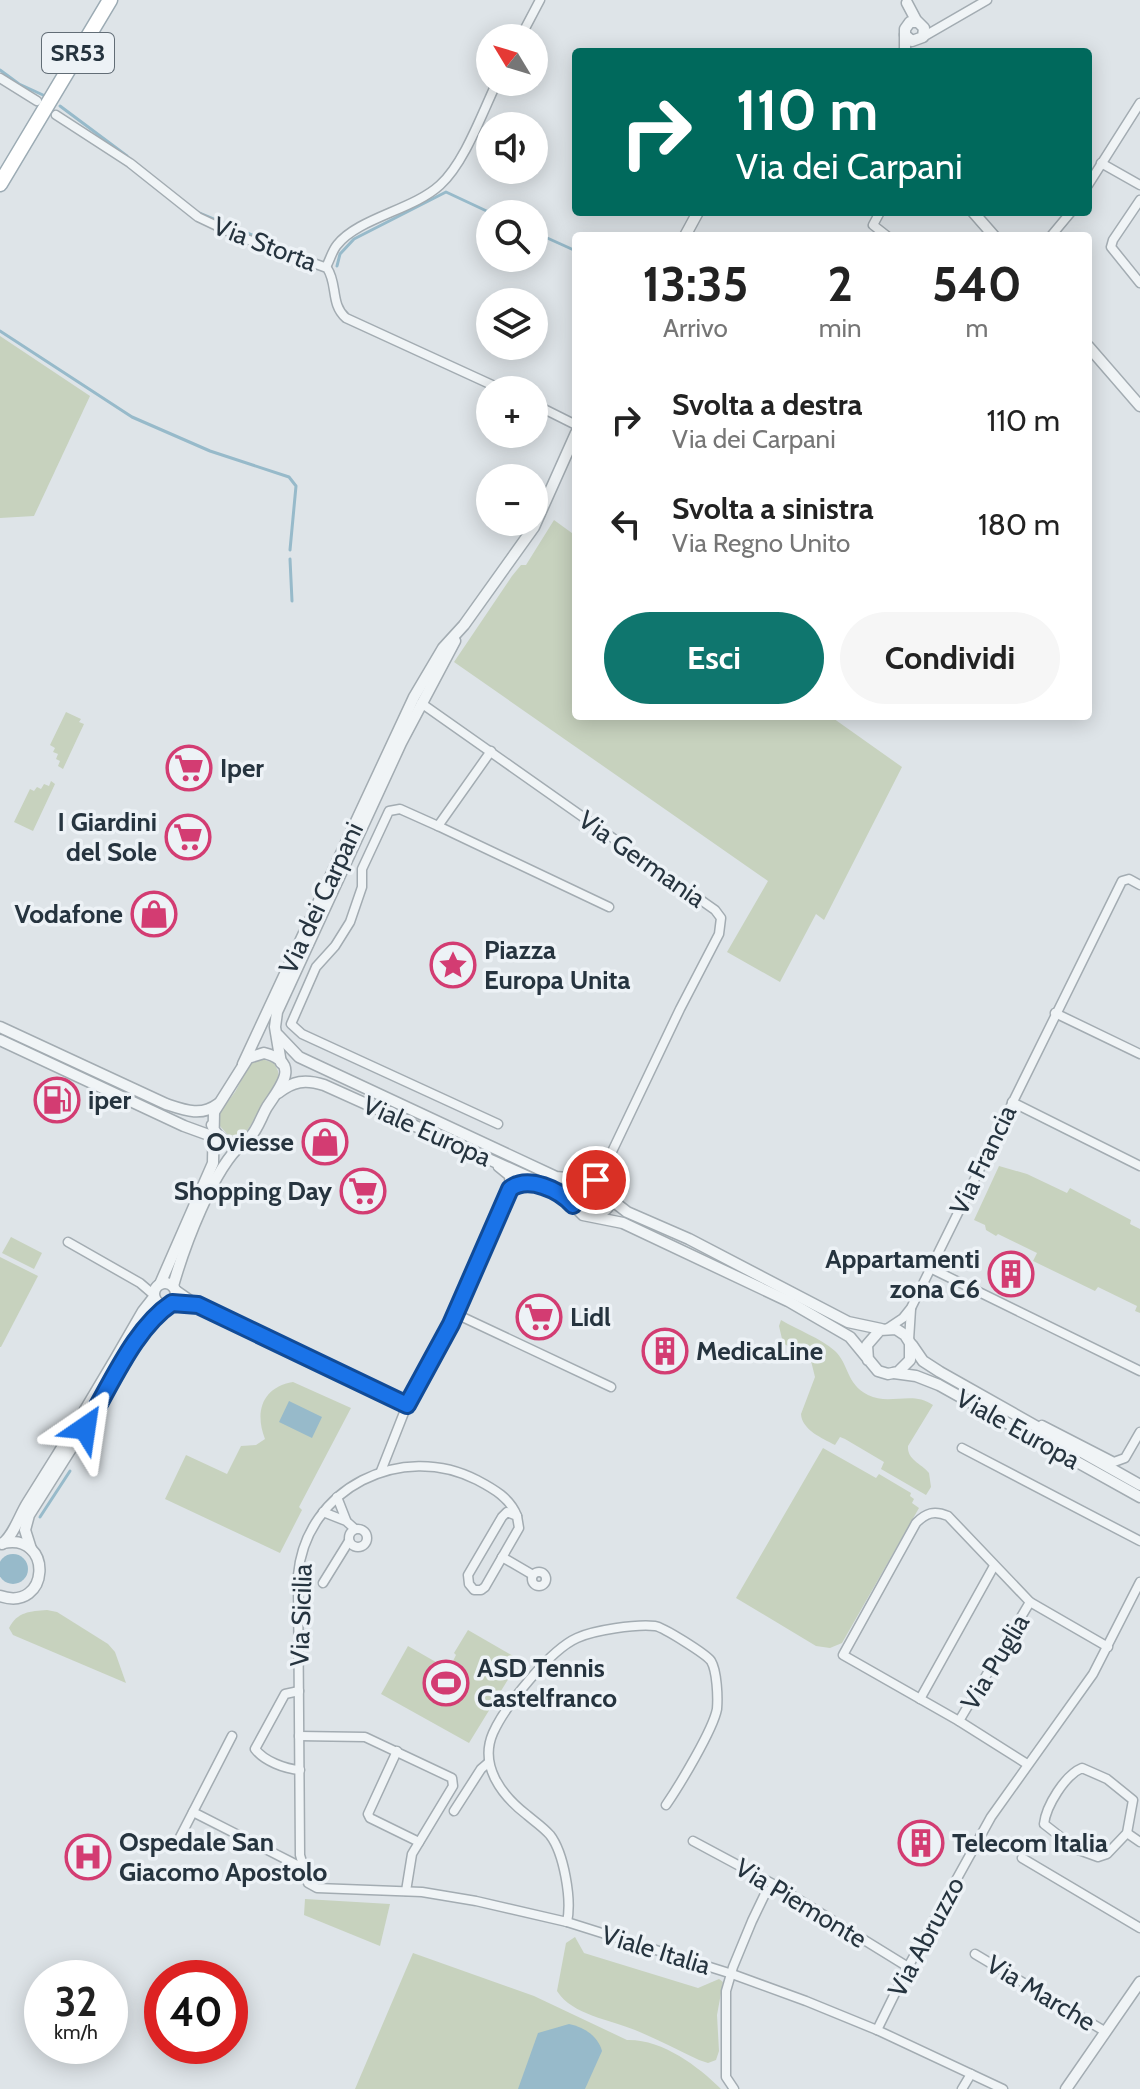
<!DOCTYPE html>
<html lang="it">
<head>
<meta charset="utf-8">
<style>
  :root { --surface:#fff; --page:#f6f6f6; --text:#222; --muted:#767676; --accent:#0f766e }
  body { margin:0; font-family:Cabin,sans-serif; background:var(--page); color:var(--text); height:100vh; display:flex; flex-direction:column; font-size:30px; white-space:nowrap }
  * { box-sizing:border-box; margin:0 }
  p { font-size:26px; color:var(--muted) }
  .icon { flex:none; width:44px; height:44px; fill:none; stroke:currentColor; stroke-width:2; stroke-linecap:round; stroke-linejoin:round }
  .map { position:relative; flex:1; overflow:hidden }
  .drawer { position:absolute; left:572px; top:232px; width:520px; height:488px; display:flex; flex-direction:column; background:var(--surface); border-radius:8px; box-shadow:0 4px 20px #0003 }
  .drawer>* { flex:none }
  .guide { position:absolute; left:572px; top:48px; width:520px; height:168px; border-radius:8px; box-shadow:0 4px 20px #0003; background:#00695c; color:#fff; overflow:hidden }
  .needle { width:52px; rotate:308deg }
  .tools { position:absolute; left:476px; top:24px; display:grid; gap:16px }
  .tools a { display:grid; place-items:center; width:72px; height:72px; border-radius:50%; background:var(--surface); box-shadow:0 4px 20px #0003; font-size:40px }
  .speed { position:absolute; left:24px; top:1960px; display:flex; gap:16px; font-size:40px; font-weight:700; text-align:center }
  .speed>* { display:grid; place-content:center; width:104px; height:104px; border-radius:50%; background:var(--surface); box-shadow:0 4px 20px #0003; line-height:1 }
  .speed small { font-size:20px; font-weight:400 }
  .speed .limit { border:12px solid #d22; background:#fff; color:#111 }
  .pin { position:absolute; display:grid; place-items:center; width:68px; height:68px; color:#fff; margin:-34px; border:4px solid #fff; border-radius:50%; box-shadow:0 2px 8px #0007 }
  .me { position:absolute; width:88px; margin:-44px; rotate:32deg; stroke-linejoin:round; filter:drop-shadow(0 0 6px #0008) }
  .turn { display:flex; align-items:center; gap:28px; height:168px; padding:0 32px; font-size:36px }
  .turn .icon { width:104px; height:104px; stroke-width:2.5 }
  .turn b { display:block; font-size:56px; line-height:68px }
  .eta { display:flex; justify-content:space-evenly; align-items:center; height:136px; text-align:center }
  .eta b { font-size:48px; font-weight:700; line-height:56px }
  .action { display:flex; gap:16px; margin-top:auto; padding:16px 32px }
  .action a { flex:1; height:92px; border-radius:48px; background:var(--accent); color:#fff; font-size:32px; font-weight:700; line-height:92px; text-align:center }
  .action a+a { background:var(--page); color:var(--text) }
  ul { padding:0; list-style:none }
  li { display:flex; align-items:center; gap:24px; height:104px; padding:0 32px }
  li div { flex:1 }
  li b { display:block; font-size:30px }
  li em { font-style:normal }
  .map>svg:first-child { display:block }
  .green { fill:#c7d2be }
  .water { fill:#97baca }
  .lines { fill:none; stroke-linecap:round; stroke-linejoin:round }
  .stream { stroke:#97baca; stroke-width:3 }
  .minor-casing { stroke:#a3acb2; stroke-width:11 }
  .tertiary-casing { stroke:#a3acb2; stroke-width:13 }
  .primary-casing { stroke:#9cabb4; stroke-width:17 }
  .minor { stroke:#f0f4f6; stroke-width:8 }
  .tertiary { stroke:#f0f4f6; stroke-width:10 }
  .primary { stroke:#fff; stroke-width:14 }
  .route-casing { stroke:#114b97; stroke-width:20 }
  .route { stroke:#1a73e8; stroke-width:14 }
  .labels { text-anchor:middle; stroke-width:7; stroke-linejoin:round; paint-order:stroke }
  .shield { fill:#edf2f6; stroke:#626d76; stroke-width:2 }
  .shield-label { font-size:24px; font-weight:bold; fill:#26343f }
  .street-label { font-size:26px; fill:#26343f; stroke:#edf2f6 }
  .poi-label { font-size:26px; font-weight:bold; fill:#26343f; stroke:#edf2f6; text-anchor:start }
</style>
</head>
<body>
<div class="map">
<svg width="1140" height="2089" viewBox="0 0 1140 2089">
  <rect width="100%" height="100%" fill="#dee4e8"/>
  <!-- green -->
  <g class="green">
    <polygon points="0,336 90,396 34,516 0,518"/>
    <polygon points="554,520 576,536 576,716 830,716 902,767 824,920 816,914 780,982 727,952 768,881 454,662 512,576 521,565 526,565"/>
    <polygon points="66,712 81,719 79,722 84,724 63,769 58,766 60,761 56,759 58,754 53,752 55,748 50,745"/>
    <polygon points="51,781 55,784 33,831 14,822 30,789 34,791 37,787 41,789 44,784 49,786"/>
    <polygon points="262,1059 274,1063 278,1071 279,1080 245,1134 240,1136 228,1135 218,1124 220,1112 235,1092 250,1064"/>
    <polygon points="999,1166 1027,1174 1067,1193 1070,1188 1131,1220 1130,1224 1140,1229 1140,1313 1135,1311 1137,1306 1098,1287 1095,1291 1033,1261 1037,1253 998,1234 996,1236 986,1230 985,1225 974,1220"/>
    <polygon points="11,1237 42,1253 34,1269 2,1253"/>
    <polygon points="0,1257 38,1276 1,1347 0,1347"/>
    <path d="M781,1320C798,1330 820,1338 835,1351C849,1364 846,1384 868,1395C890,1406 912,1390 933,1405L908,1446C907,1460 921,1463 929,1473L931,1487L926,1495L881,1469L884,1462L845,1439L840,1437L835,1445C822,1438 802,1430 801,1414L815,1377L811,1361L783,1343L779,1326Z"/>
    <path d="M293,1382L351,1408L299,1507L302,1510L280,1553L165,1499L186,1455L227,1474L241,1446L256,1445L265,1439C254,1411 263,1387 293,1382Z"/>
    <polygon points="823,1448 876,1478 879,1474 911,1493 910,1496 914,1499 912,1503 919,1508 842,1643 830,1648 816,1646 736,1598"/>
    <path d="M47,1610L57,1612L108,1644L115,1652L126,1683L13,1635L9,1628C17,1612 30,1611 47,1610Z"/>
    <polygon points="468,1630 520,1660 469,1743 381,1694 408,1646 455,1673 457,1669 451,1665 456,1655 454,1653"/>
    <polygon points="305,1899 390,1904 380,1946 304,1915"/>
    <path d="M575,1937L584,1953L698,1988L719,1979L723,1982L717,2015L719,2051L716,2060L708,2063L699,2060C678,2050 657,2039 635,2030C611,2020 572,2015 557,1991L566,1943Z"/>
    <path d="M413,1953L534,1996L627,2040C662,2039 698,2066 721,2089H355Z"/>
  </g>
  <!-- water -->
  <g class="water">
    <polygon points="289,1401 322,1417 312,1438 279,1422"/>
    <circle cx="13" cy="1569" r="15"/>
    <path d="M569,2024C584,2027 598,2036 602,2051L585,2089H518L538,2033Z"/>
  </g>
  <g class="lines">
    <!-- stream -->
    <g class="stream">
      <polyline points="0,70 19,84 43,95"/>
      <polyline points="60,106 127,156"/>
      <polyline points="199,213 269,242"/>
      <polyline points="534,232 576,251"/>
      <polyline points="337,266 340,254 354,239 446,192 493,214"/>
      <polyline points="0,331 132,417 210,451 289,477 296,486 290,550"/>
      <polyline points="290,559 292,601"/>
      <polyline points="40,1517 70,1471"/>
    </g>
    <!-- minor casing -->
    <g class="minor-casing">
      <g id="minor">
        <polyline points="923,37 987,0"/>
        <polyline points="520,38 540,0"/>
        <polyline points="0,78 37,101"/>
        <path d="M56,115L130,163L198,217L238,236L327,268C338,284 330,304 346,318L503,390"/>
        <polyline points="1101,163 1140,185"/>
        <polyline points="1088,185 1140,103"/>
        <polyline points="1140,200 1113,240 1111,247 1140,283"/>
        <polyline points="880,212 873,225 887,236"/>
        <polyline points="1051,236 1071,212"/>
        <path d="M326,267C330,260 332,251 337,245C358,218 413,210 440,185C465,162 482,113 497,82"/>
        <polyline points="534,404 576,425"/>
        <polyline points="421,703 715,910 721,918 719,934 680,1009 608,1160 607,1188"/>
        <polyline points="491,751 438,826 609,907"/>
        <polyline points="438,826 400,809 389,811 362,869 362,887 350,922 335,946 316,967 291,1024 302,1034 498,1124"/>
        <polyline points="1055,1013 1140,1054"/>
        <polyline points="1012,1102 1140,1166"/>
        <polyline points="585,1180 608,1160"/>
        <polyline points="510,1189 522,1182 539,1186"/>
        <polyline points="68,1242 140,1283 154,1295"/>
        <polyline points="930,1268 1140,1371"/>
        <polyline points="175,1289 198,1305 407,1405"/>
        <polyline points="172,1303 198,1305"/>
        <polyline points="456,1314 611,1387"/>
        <polyline points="888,1328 903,1318 911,1308 1122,881 1129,879 1140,885"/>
        <polyline points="909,1340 911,1309"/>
        <polyline points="1042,1425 1114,1462 1125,1458 1140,1432"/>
        <polyline points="962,1448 1140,1541"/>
        <polyline points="381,1471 407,1405 451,1324 510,1189 509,1176 498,1167"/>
        <polyline points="337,1497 346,1520"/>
        <polyline points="323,1512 346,1521 355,1529"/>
        <polygon points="507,1512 517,1516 519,1528 485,1587 481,1590 474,1590 469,1584 468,1575 502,1517"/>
        <path d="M517,1516C510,1498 494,1489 477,1480C402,1441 306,1488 298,1575L300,1855L308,1883L317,1888L422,1892L476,1901L567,1922L732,1974L806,2001L877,2030L1003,2089"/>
        <circle cx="358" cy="1538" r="9"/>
        <polyline points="502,1557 533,1575"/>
        <circle cx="539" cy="1579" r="7"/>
        <polyline points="323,1583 349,1541"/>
        <path d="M299,1691L285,1694L255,1749C264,1761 285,1769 300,1770"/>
        <polyline points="920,1699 994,1566"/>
        <polyline points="959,1721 1030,1602"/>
        <polyline points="299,1736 365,1737 452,1778 453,1786 412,1854 406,1891"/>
        <polyline points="397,1751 368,1814 370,1818 419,1842"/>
        <path d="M1027,1764L959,1721L843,1655L916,1523C926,1513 934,1510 948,1516L1030,1602L1108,1647"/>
        <path d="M1082,1768L1107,1779L1133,1800L1127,1833L1107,1854L1098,1857L1076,1849L1044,1824C1046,1806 1065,1775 1082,1768Z"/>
        <polyline points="454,1811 481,1769 488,1763"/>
        <polyline points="193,1812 301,1867"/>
        <polyline points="1127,1833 1140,1842"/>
        <polyline points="178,1841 232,1736"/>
        <polyline points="693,1841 775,1885 908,1967"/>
        <polyline points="1022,1858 1140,1928"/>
        <path d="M567,1922C572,1900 564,1853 550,1835C543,1827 534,1821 527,1815C501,1795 479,1765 493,1733C505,1706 550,1650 577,1638C594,1630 636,1624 655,1626C663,1627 706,1654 711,1661C717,1671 718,1697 717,1709C713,1730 679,1786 666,1805"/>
        <polyline points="975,1954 1106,2032"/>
        <polyline points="877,2030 908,1967 991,1817 1093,1674 1140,1582"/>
        <polyline points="734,2089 726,2077 726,1991 733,1967 752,1921 764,1896 775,1885"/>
        <polyline points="962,2089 971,2074"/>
      </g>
    </g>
    <!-- tertiary casing -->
    <g class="tertiary-casing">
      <g id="tertiary">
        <polyline points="907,3 916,20 924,28 923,37 912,41 905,35 905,29 910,22 917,22"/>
        <polyline points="905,52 905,35"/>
        <polyline points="973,212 994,236"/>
        <polyline points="685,236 698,212"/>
        <polyline points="1088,346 1140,406"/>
        <path d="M0,1027L166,1104C184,1110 201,1117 218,1104"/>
        <polyline points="278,1035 299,1057 556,1177 584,1180"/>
        <polyline points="0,1040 184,1126 217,1138"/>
        <polyline points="281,1063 275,1027 277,1012 401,743 455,641"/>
        <polyline points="243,1064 414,697 443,648 464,625 534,527 576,433"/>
        <path d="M278,1093C293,1081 305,1079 324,1085L533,1179L567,1199L583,1215L623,1223L788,1301L850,1337L878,1371L888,1374L898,1372L910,1360V1343L905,1335L896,1329L880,1330L867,1345L868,1360"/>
        <polyline points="608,1190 618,1205 627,1212 689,1239 848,1322 881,1329"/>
        <path d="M573,1205C562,1152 644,1195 595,1216"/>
        <circle cx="165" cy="1294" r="11"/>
        <path d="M160,1284L213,1163L214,1112L248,1058L264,1053C303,1063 279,1088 267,1107C258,1122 253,1149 229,1142C220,1139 215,1134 212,1125"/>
        <path d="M173,1286C184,1247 213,1168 243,1143"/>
        <polyline points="912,1345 923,1361 940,1372 1140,1485"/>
        <polyline points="894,1373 916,1376 939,1385 1140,1497"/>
        <path d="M2,1544C14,1535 19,1516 28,1502C68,1439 106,1376 143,1311L154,1297"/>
        <polyline points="31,1549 25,1530 29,1515 108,1390 139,1335 152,1319 168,1305"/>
        <path d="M0,1596C50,1613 54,1532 3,1543"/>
        <polyline points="1066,2089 1140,1982"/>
      </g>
    </g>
    <!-- primary casing -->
    <g class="primary-casing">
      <polyline id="primary" points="0,184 110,0"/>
    </g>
    <!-- minor -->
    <use href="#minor" class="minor"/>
    <!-- tertiary -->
    <use href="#tertiary" class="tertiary"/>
    <!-- primary -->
    <use href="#primary" class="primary"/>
  </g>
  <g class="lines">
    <!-- route casing -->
    <g class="route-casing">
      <path id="route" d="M85,1428C110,1388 133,1329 172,1303L198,1305L407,1405L451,1324L510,1189C528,1175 560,1190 573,1205C569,1189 579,1178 596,1180"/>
    </g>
    <!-- route -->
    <use href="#route" class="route"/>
  </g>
  <!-- icons -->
  <defs>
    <g id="supermarket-ring" transform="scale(2.3)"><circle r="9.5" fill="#edf2f6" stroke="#d33c72" stroke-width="1.5"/><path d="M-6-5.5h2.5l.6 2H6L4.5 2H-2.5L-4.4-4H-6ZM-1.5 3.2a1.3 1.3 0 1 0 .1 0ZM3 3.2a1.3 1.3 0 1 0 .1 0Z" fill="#d33c72"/></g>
    <g id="shop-ring" transform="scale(2.3)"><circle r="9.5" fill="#edf2f6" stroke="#d33c72" stroke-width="1.5"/><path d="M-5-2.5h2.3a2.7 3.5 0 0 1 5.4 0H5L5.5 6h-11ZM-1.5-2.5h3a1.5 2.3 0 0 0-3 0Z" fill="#d33c72"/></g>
    <g id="sight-ring" transform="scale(2.3)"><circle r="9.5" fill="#edf2f6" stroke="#d33c72" stroke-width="1.5"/><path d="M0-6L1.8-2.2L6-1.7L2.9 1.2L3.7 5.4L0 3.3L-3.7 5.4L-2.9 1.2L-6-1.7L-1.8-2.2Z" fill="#d33c72"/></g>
    <g id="fuel-ring" transform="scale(2.3)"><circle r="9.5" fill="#edf2f6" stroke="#d33c72" stroke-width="1.5"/><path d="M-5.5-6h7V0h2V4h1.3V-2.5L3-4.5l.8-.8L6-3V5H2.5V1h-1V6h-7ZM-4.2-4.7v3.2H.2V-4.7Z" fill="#d33c72"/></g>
    <g id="building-ring" transform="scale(2.3)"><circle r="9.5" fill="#edf2f6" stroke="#d33c72" stroke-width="1.5"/><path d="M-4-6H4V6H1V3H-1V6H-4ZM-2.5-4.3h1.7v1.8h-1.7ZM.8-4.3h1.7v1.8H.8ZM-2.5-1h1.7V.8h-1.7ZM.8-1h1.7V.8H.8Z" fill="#d33c72"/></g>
    <g id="stadium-ring" transform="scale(2.3)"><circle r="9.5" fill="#edf2f6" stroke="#d33c72" stroke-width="1.5"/><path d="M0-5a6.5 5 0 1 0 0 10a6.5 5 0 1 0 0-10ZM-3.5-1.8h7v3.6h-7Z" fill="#d33c72"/></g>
    <g id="hospital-ring" transform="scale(2.3)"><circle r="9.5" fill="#edf2f6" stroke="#d33c72" stroke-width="1.5"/><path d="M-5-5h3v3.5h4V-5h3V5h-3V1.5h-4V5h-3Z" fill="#d33c72"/></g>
  </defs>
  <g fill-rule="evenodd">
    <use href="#supermarket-ring" x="189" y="768"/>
    <use href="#supermarket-ring" x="188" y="837"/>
    <use href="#shop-ring" x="154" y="914"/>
    <use href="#sight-ring" x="453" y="965"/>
    <use href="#fuel-ring" x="57" y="1100"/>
    <use href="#shop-ring" x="325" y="1142"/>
    <use href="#supermarket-ring" x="363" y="1191"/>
    <use href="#building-ring" x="1011" y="1274"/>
    <use href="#supermarket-ring" x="539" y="1317"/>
    <use href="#building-ring" x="665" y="1351"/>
    <use href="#stadium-ring" x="446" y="1683"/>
    <use href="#building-ring" x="921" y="1843"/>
    <use href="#hospital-ring" x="88" y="1857"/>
  </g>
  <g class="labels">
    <!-- shield labels -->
    <rect class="shield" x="42" y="33" width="72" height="40" rx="6"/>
    <g class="shield-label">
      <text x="78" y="61">SR53</text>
    </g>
    <!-- street labels -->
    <g class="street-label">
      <text transform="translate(265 244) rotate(21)" y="9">Via Storta</text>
      <text transform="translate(642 859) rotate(35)" y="9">Via Germania</text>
      <text transform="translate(321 898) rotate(-65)" y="9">Via dei Carpani</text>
      <text transform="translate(427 1131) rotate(24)" y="9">Viale Europa</text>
      <text transform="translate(983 1160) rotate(-64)" y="9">Via Francia</text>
      <text transform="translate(1018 1429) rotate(29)" y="9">Viale Europa</text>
      <text transform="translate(301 1615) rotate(-88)" y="9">Via Sicilia</text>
      <text transform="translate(995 1662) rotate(-59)" y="9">Via Puglia</text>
      <text transform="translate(801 1903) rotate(31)" y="9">Via Piemonte</text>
      <text transform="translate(926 1937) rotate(-62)" y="9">Via Abruzzo</text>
      <text transform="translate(656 1950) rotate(17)" y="9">Viale Italia</text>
      <text transform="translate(1041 1993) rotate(31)" y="9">Via Marche</text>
    </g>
    <!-- poi labels -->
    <g class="poi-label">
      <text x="220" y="777">Iper</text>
      <text x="157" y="831" text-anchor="end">I Giardini<tspan x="157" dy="30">del Sole</tspan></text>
      <text x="123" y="923" text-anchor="end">Vodafone</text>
      <text x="484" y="959">Piazza<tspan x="484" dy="30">Europa Unita</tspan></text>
      <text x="88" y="1109">iper</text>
      <text x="294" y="1151" text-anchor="end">Oviesse</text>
      <text x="332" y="1200" text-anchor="end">Shopping Day</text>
      <text x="980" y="1268" text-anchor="end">Appartamenti<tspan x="980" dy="30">zona C6</tspan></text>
      <text x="570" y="1326">Lidl</text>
      <text x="696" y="1360">MedicaLine</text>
      <text x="477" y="1677">ASD Tennis<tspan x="477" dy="30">Castelfranco</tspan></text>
      <text x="119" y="1851">Ospedale San<tspan x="119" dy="30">Giacomo Apostolo</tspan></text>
      <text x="952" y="1852">Telecom Italia</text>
    </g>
  </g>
</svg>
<div class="tools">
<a><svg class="needle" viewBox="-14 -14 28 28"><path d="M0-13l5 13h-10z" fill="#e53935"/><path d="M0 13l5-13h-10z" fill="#767676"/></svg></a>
<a><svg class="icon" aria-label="sound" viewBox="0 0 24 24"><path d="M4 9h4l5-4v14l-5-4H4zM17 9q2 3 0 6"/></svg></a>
<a><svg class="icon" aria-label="search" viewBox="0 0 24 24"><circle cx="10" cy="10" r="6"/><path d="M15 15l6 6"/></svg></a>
<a><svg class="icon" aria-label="layers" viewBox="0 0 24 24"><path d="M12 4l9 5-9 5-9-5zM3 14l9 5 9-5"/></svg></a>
<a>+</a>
<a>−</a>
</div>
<div class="speed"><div>32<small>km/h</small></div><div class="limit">40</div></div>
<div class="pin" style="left:596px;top:1180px;background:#d93025"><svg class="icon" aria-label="arrive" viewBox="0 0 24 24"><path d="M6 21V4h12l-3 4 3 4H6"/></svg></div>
<svg class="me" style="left:85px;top:1428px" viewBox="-20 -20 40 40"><path d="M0-17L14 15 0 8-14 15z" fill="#1a73e8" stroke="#fff" stroke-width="4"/></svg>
<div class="guide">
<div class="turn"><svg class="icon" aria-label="right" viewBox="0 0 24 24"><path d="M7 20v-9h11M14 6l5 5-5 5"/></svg><div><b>110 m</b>Via dei Carpani</div></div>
</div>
<section class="drawer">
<div class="eta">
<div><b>13:35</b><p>Arrivo</p></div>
<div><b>2</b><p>min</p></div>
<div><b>540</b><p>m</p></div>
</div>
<ul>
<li><svg class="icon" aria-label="right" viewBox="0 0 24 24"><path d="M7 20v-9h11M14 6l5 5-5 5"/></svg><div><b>Svolta a destra</b><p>Via dei Carpani</p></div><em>110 m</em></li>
<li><svg class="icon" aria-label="left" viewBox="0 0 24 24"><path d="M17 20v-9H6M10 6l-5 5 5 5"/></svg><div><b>Svolta a sinistra</b><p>Via Regno Unito</p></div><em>180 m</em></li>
</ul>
<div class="action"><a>Esci</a><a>Condividi</a></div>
</section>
</div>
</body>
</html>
